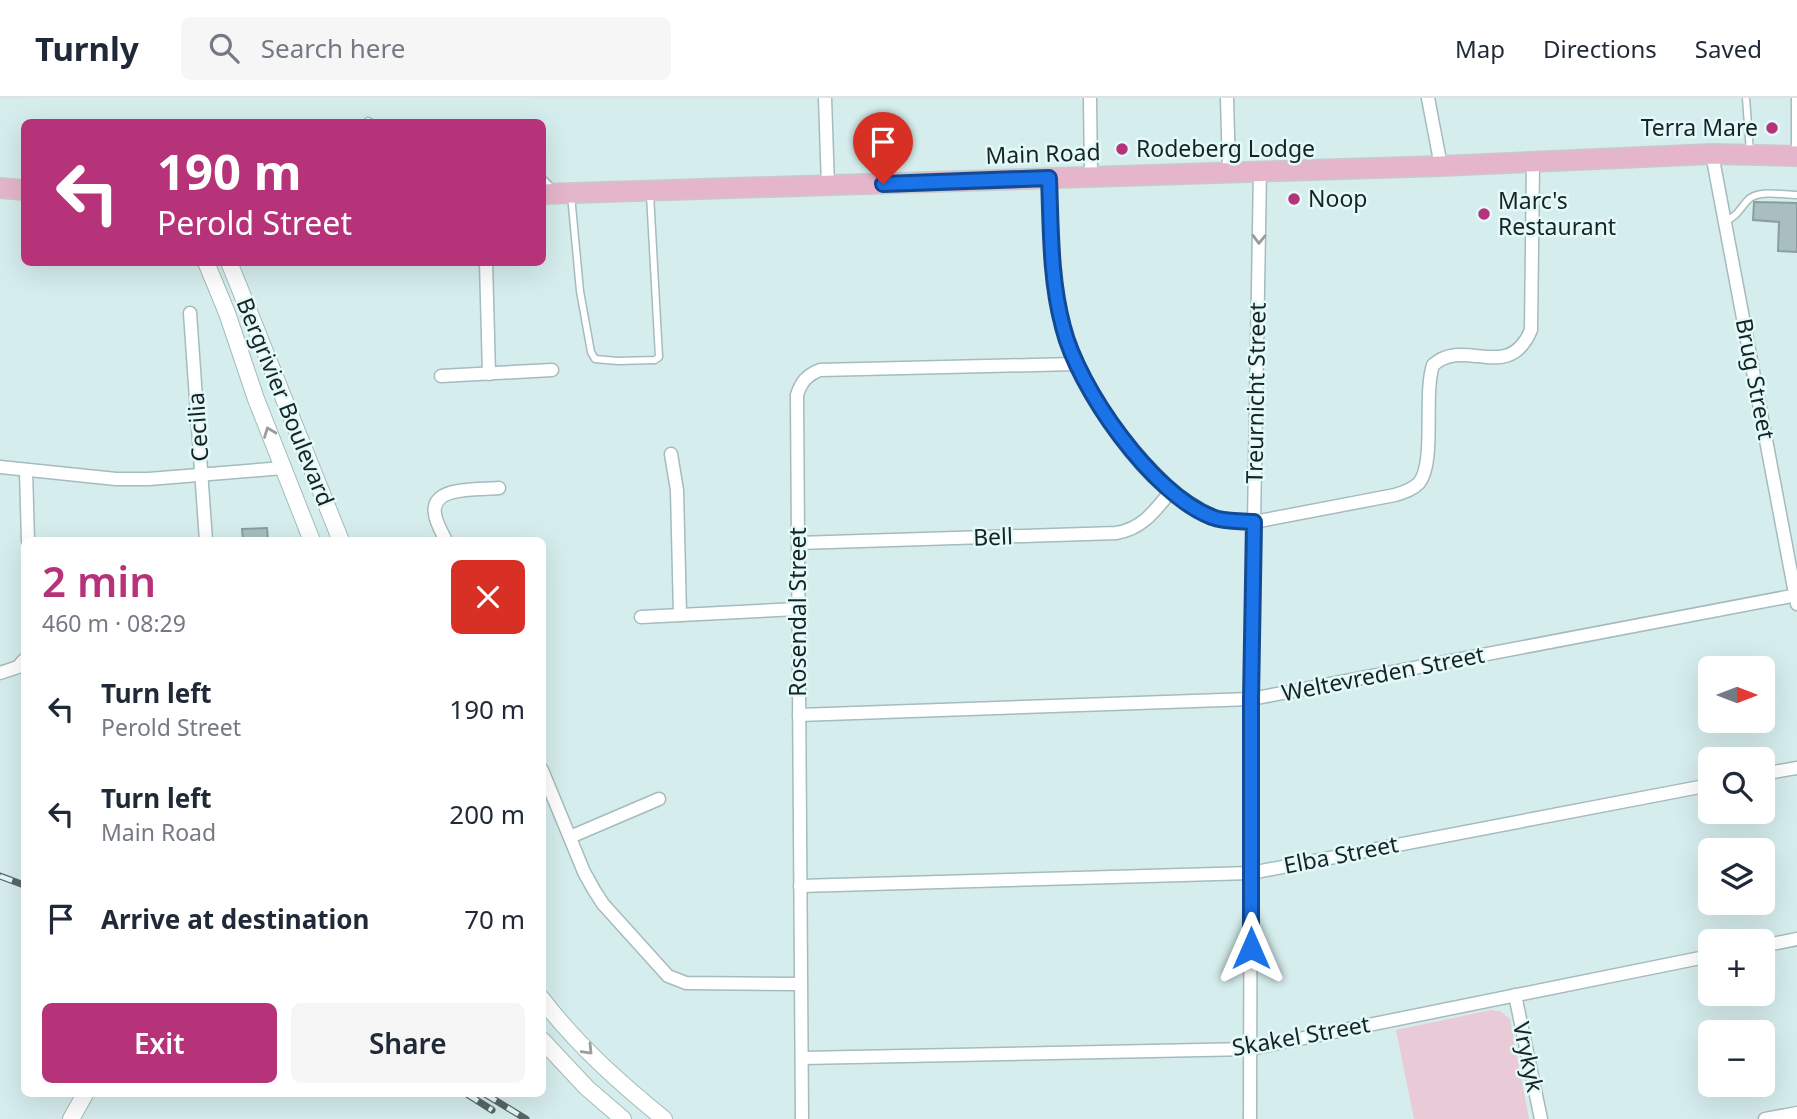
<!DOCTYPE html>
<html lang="en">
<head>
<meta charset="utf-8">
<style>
  :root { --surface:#fff; --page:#f6f6f7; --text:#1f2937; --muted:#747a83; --line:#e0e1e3; --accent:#b63279 }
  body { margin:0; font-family:"Noto Sans",sans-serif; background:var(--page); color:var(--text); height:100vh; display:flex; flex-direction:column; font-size:26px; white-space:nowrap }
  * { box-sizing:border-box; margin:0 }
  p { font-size:23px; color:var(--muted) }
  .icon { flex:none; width:38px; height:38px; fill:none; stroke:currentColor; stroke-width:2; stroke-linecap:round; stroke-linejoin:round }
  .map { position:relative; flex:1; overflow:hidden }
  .side { position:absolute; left:21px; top:439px; width:525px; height:560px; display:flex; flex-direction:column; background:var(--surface); border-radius:10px; box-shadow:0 7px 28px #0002 }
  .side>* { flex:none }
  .top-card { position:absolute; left:21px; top:21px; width:525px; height:147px; border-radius:10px; box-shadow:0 7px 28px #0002; background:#b63279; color:#fff; overflow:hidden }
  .needle { width:46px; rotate:90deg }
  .tools { position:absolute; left:1698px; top:558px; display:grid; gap:14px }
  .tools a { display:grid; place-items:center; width:77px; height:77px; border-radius:10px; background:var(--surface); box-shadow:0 7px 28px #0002; font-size:35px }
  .pin { position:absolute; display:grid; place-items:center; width:60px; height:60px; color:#fff; margin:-72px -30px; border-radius:50% 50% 50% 0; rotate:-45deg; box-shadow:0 0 7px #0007 }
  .pin .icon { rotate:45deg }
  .me { position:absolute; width:77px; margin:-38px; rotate:0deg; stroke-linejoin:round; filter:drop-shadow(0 0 5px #0008) }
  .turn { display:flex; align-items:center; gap:24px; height:147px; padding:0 21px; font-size:32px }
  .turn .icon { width:91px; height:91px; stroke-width:2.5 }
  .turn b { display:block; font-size:49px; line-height:60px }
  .round { display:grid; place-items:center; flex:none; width:74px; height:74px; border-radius:10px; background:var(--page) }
  .headline { display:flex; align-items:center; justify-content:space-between; height:119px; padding:0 21px }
  h1 { font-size:42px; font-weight:600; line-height:52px; color:var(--accent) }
  .primary-button { display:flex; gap:14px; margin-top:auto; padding:14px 21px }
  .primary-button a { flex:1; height:80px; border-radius:10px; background:var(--accent); color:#fff; font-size:28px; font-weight:600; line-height:80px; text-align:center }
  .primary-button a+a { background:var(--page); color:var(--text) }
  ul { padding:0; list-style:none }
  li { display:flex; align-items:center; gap:21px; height:105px; padding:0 21px }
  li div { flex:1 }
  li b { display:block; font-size:26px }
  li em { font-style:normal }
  header { display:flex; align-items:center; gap:42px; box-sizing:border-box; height:98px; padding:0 35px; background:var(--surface); border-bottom:2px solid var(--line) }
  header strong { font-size:33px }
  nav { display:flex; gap:38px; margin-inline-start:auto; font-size:24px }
  .search { width:490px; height:63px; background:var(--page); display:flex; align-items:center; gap:18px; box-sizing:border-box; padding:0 24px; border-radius:10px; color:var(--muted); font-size:26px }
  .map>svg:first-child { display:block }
  .green { fill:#e9cbd7 }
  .building { fill:#a8bebf; stroke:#899e9f; stroke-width:2 }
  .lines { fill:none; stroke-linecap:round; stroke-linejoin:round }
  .service-casing { stroke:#a5bbbc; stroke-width:9 }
  .minor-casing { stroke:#a5bbbc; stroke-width:15 }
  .tertiary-casing { stroke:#a5bbbc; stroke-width:18 }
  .primary-casing { stroke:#c8caca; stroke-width:22 }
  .service { stroke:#fff; stroke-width:6 }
  .minor { stroke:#fff; stroke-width:12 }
  .tertiary { stroke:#fff; stroke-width:16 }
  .primary { stroke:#e5b6cb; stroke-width:19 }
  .rail-casing { stroke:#586666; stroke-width:7 }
  .rail { stroke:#e3fafb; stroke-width:4.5; stroke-dasharray:13; stroke-linecap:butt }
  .oneway { stroke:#989c9c }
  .route-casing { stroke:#114b97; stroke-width:18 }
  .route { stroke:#1a73e8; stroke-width:12 }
  .poi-dot { fill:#b63279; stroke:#e3fafb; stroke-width:2.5 }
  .labels { text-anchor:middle; stroke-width:5; stroke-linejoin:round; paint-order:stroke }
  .poi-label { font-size:23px; fill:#1a2323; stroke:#e3fafb; text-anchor:start }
  .street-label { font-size:23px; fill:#1a2323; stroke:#e3fafb }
</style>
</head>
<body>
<header>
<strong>Turnly</strong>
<div class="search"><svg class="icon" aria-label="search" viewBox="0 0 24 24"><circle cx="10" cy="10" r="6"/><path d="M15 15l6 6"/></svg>Search here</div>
<nav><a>Map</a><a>Directions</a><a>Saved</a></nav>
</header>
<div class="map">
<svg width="1797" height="1021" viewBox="0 0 1797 1021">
  <rect width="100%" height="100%" fill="#d6eded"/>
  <!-- green -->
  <polygon class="green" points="1491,912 1500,913 1510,921 1529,1021 1414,1021 1396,932"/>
  <!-- building -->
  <g class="building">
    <polygon points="1754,104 1797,105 1797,154 1778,153 1779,124 1753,122"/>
    <polygon points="267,430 268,443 243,443 242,431"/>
  </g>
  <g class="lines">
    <!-- service casing -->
    <g class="service-casing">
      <g id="service">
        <polyline points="1746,0 1750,54"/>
        <polyline points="368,23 370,24"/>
        <polyline points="1795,54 1795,0"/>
        <polyline points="542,80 554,92"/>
        <polyline points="571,97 580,193 591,254 595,261 618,263 655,262 659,259 650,96"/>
        <path d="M1726,123C1737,118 1739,112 1747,103C1757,91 1782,97 1797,97"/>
      </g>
    </g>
    <!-- minor casing -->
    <g class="minor-casing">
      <g id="minor">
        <polyline points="825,0 828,88"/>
        <polyline points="1090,0 1091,79"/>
        <polyline points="1227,0 1229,74"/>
        <polyline points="1428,0 1441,68"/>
        <polyline points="1712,56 1797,506"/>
        <path d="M1049,80L1055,192L1063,230L1075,266L1117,335L1171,393L1214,420L1254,424L1395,397C1404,394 1412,392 1419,385C1436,364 1423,298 1433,267C1465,238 1508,286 1531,232L1533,64"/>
        <polyline points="486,164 489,276"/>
        <polyline points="190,215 206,443"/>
        <polyline points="441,278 552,272"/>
        <polyline points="671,356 677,392 680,517"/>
        <polyline points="0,369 116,381 149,381 283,370"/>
        <polyline points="26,372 28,443"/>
        <path d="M446,443C442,434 436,425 435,416C430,387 480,392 499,390"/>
        <path d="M798,445L1116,435C1142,431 1155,413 1171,393"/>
        <polyline points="641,519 797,511"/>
        <polyline points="0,575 18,569 24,562"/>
        <polyline points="799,617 1251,601 1797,497"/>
        <polyline points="542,672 584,774 594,792 603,806 668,878 686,885 801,886"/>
        <polyline points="1762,676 1797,670"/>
        <polyline points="570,739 659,701"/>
        <polyline points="800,788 1251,775 1710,687"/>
        <polyline points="1762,848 1797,841"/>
        <polyline points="1515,897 1541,1021"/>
        <polyline points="802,960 1250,951 1710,858"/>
        <path d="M802,1021L797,297C801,284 807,277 820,272L1075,266"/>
        <polyline points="1250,1021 1251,601 1260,73"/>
        <polyline points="1765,1021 1797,1015"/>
      </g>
    </g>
    <!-- tertiary casing -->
    <g class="tertiary-casing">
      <g id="tertiary">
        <polyline points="206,164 227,215 256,301 312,443"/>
        <polyline points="229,164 341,443"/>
        <path d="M542,901C577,947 620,985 664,1021"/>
        <polyline points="542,942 587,990 623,1021"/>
        <polyline points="71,1021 85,996"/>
      </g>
    </g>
    <!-- primary casing -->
    <g class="primary-casing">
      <g id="primary">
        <polyline points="0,90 24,92"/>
        <polyline points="542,96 1441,68 1712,56 1797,58"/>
      </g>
    </g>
    <!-- service -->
    <use href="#service" class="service"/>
    <!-- minor -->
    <use href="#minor" class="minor"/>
    <!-- tertiary -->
    <use href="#tertiary" class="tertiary"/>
    <!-- primary -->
    <use href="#primary" class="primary"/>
    <!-- rail casing -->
    <g class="rail-casing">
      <g id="rail">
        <polyline points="0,778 24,787"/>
        <polyline points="467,996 492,1012"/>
        <polyline points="485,996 526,1021"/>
      </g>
    </g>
    <!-- rail -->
    <use href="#rail" class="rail"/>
  </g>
  <!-- one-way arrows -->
  <defs><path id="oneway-chevron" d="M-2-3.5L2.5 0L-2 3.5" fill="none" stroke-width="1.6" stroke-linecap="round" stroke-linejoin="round" transform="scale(1.75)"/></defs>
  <g class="oneway">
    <use href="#oneway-chevron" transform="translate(1259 141) rotate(91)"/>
    <use href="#oneway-chevron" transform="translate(269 334) rotate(-111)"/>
    <use href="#oneway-chevron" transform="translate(588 952) rotate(46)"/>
  </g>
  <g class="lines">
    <!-- route casing -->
    <g class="route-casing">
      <path id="route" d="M883,86L1049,80C1051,130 1050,181 1063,229C1078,290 1152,396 1212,419C1224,424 1241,423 1254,424L1251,601V850"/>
    </g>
    <!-- route -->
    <use href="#route" class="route"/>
  </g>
  <!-- markers -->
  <g class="poi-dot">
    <circle cx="1772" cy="30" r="7"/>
    <circle cx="1122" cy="51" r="7"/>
    <circle cx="1294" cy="101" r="7"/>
    <circle cx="1484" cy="116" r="7"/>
  </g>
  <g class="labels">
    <!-- poi labels -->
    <g class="poi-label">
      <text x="1758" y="38" text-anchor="end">Terra Mare</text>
      <text x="1136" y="59">Rodeberg Lodge</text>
      <text x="1308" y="109">Noop</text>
      <text x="1498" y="111">Marc's<tspan x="1498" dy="26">Restaurant</tspan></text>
    </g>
    <!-- street labels -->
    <g class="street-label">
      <text transform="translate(1043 56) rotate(-2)" y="8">Main Road</text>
      <text transform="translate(1755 281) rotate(79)" y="8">Brug Street</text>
      <text transform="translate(1256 295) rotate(-89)" y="8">Treurnicht Street</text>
      <text transform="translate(285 304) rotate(68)" y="8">Bergrivier Boulevard</text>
      <text transform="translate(198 329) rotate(-94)" y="8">Cecilia</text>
      <text transform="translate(993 439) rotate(-2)" y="8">Bell</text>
      <text transform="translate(798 514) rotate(-90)" y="8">Rosendal Street</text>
      <text transform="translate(1383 576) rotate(-11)" y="8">Weltevreden Street</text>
      <text transform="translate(1341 757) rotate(-11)" y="8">Elba Street</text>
      <text transform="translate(1301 938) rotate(-10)" y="8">Skakel Street</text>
      <text transform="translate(1528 959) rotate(78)" y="8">Vrykyk</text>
    </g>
  </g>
</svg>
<div class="tools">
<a><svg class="needle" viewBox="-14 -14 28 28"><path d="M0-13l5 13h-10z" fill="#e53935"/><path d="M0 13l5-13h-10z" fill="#747a83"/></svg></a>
<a><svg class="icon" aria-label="search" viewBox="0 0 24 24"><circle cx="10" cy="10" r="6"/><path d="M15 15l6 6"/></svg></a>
<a><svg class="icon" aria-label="layers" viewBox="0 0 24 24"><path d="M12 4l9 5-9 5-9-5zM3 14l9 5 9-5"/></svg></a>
<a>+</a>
<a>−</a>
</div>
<div class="pin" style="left:883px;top:86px;background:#d93025"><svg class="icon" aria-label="arrive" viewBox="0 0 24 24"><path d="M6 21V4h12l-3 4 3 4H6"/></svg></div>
<svg class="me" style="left:1251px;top:850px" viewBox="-20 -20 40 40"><path d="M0-17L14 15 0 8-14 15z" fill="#1a73e8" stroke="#fff" stroke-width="4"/></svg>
<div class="top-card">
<div class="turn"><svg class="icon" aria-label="left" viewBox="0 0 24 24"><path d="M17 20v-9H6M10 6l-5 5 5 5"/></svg><div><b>190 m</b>Perold Street</div></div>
</div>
<section class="side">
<div class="headline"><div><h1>2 min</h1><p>460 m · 08:29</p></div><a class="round" style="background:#d93025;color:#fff"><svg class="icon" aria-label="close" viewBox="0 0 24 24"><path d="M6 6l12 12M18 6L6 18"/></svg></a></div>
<ul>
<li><svg class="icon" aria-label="left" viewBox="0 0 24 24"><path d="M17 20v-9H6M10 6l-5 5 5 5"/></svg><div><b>Turn left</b><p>Perold Street</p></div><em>190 m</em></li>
<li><svg class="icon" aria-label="left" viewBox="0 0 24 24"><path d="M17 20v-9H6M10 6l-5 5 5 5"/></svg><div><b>Turn left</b><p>Main Road</p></div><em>200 m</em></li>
<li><svg class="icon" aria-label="arrive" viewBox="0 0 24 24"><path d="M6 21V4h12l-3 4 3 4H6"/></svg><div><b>Arrive at destination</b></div><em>70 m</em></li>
</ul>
<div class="primary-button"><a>Exit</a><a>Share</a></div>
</section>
</div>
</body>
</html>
